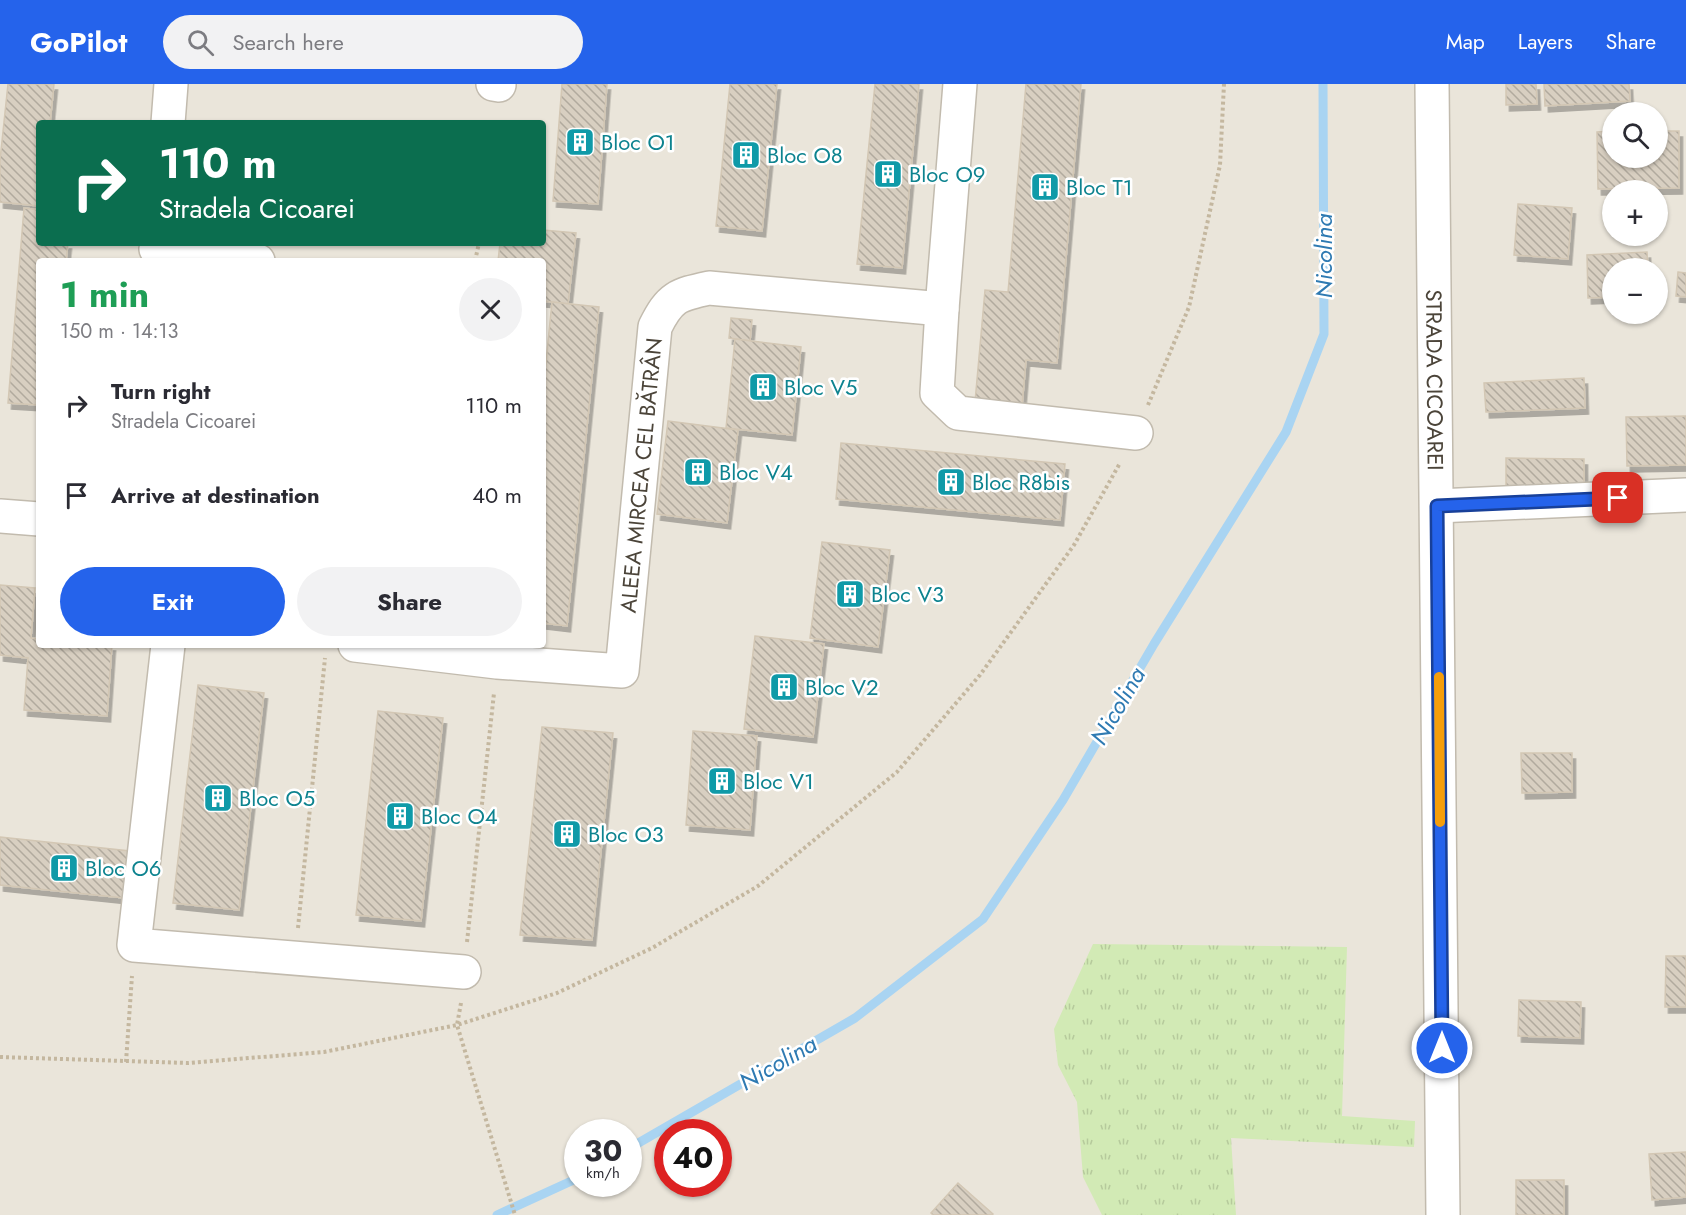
<!DOCTYPE html>
<html lang="en">
<head>
<meta charset="utf-8">
<style>
  :root { --surface:#fff; --page:#f2f2f3; --text:#2b2b33; --muted:#7c7c81; --accent:#2563eb }
  body { margin:0; font-family:Jost,sans-serif; background:var(--page); color:var(--text); height:100vh; display:flex; flex-direction:column; font-size:22px; white-space:nowrap }
  * { box-sizing:border-box; margin:0 }
  p { font-size:20px; color:var(--muted) }
  .icon { flex:none; width:33px; height:33px; fill:none; stroke:currentColor; stroke-width:2; stroke-linecap:round; stroke-linejoin:round }
  .map { position:relative; flex:1; overflow:hidden }
  .side { position:absolute; left:36px; top:174px; width:510px; height:390px; display:flex; flex-direction:column; background:var(--surface); border-radius:6px; box-shadow:0 2px 4px #0004 }
  .side>* { flex:none }
  .hud { position:absolute; left:36px; top:36px; width:510px; height:126px; border-radius:6px; box-shadow:0 2px 4px #0004; background:#0b6e4f; color:#fff; overflow:hidden }
  .controls { position:absolute; left:1602px; top:18px; display:grid; gap:12px }
  .controls a { display:grid; place-items:center; width:66px; height:66px; border-radius:50%; background:var(--surface); box-shadow:0 2px 4px #0004; font-size:30px }
  .speed { position:absolute; left:564px; top:1035px; display:flex; gap:12px; font-size:30px; font-weight:700; text-align:center }
  .speed>* { display:grid; place-content:center; width:78px; height:78px; border-radius:50%; background:var(--surface); box-shadow:0 2px 4px #0004; line-height:1 }
  .speed small { font-size:15px; font-weight:400 }
  .speed .limit { border:9px solid #d22; background:#fff; color:#111 }
  .pin { position:absolute; display:grid; place-items:center; width:51px; height:51px; color:#fff; margin:-26px; border-radius:12px; box-shadow:0 3px 9px #0006 }
  .me { position:absolute; width:66px; margin:-33px; rotate:0deg; stroke-linejoin:round; filter:drop-shadow(0 0 4px #0008) }
  .turn { display:flex; align-items:center; gap:21px; height:126px; padding:0 24px; font-size:27px }
  .turn .icon { width:78px; height:78px; stroke-width:2.5 }
  .turn b { display:block; font-size:42px; line-height:51px }
  .round { display:grid; place-items:center; flex:none; width:63px; height:63px; border-radius:32px; background:var(--page) }
  .head { display:flex; align-items:center; justify-content:space-between; height:102px; padding:0 24px }
  h1 { font-size:36px; font-weight:700; line-height:45px; color:#1e9e55 }
  .primary-button { display:flex; gap:12px; margin-top:auto; padding:12px 24px }
  .primary-button a { flex:1; height:69px; border-radius:36px; background:var(--accent); color:#fff; font-size:24px; font-weight:700; line-height:69px; text-align:center }
  .primary-button a+a { background:var(--page); color:var(--text) }
  ul { padding:0; list-style:none }
  li { display:flex; align-items:center; gap:18px; height:90px; padding:0 24px }
  li div { flex:1 }
  li b { display:block; font-size:22px }
  li em { font-style:normal }
  header { display:flex; align-items:center; gap:36px; box-sizing:border-box; height:84px; padding:0 30px; background:var(--accent); color:#fff }
  header strong { font-size:28px }
  nav { display:flex; gap:33px; margin-inline-start:auto; font-size:21px }
  .search { width:420px; height:54px; background:var(--page); display:flex; align-items:center; gap:15px; box-sizing:border-box; padding:0 21px; border-radius:33px; color:var(--muted); font-size:22px }
  .map>svg:first-child { display:block }
  .residential { fill:#eae5da; fill-rule:evenodd }
  .grass { fill:url(#grass-tufts) }
  .lines { fill:none; stroke-linecap:round; stroke-linejoin:round }
  .stream { stroke:#a9d4f2; stroke-width:9 }
  .building { fill:url(#building-back-hatch); stroke:#d3c7b4; stroke-width:1.5; filter:url(#shadow) }
  .minor-casing { stroke:#c2bbae; stroke-width:36 }
  .path { stroke:#c4b79f; stroke-width:4; stroke-dasharray:3 3; stroke-linecap:butt }
  .minor { stroke:#fff; stroke-width:33 }
  .route-casing { stroke:#184099; stroke-width:15 }
  .route { stroke:#2563eb; stroke-width:10 }
  .slow { stroke:#f59e0b; stroke-width:10 }
  .labels { text-anchor:middle; stroke-width:5; stroke-linejoin:round; paint-order:stroke }
  .culture-label { font-size:22px; fill:#0d838f; stroke:#fff; text-anchor:start }
  .street-label { font-size:22px; fill:#4b4439; stroke:#fff }
  .water-label { font-size:24px; font-style:italic; fill:#2e7ab2; stroke:#fff }
</style>
</head>
<body>
<header>
<strong>GoPilot</strong>
<div class="search"><svg class="icon" aria-label="search" viewBox="0 0 24 24"><circle cx="10" cy="10" r="6"/><path d="M15 15l6 6"/></svg>Search here</div>
<nav><a>Map</a><a>Layers</a><a>Share</a></nav>
</header>
<div class="map">
<svg width="1686" height="1131" viewBox="0 0 1686 1131">
  <defs>
    <pattern id="grass-tufts" width="24" height="20" patternUnits="userSpaceOnUse" patternTransform="scale(1.5)"><rect width="24" height="20" fill="#d2eab5"/><path d="M3 7l-1-3M5 7V3M7 7l1-3M15 17l-1-3M17 17v-4M19 17l1-3" fill="none" stroke="#b6ca9c"/></pattern>
    <pattern id="building-back-hatch" width="6" height="6" patternUnits="userSpaceOnUse" patternTransform="scale(1.5)"><rect width="6" height="6" fill="#d8cfc1"/><path d="M-1 5l2 2M0 0l6 6M5-1l2 2" fill="none" stroke="#b1aa9e"/></pattern>
    <filter id="shadow"><feDropShadow dx="3.5" dy="6" stdDeviation="0" flood-color="#0004"/></filter>
  </defs>
  <rect width="100%" height="100%" fill="#f6f3ec"/>
  <!-- residential -->
  <path class="residential" d="M0,0H1686V1131H0ZM1612,28H1658V74H1612ZM39,39H543V159H39ZM1612,106H1658V152H1612ZM39,177H543V561H39ZM1612,184H1658V230H1612ZM578,1048H628V1100H578ZM668,1048H718V1100H668Z"/>
  <!-- grass -->
  <polygon class="grass" points="1093,860 1347,863 1342,1032 1415,1037 1414,1063 1231,1054 1236,1131 1102,1131 1083,1093 1077,1018 1058,981 1054,945"/>
  <g class="lines">
    <!-- stream -->
    <g class="stream">
      <polyline points="628,1065 855,934 983,835 1063,716 1154,560 1286,348 1324,250 1323,0"/>
      <polyline points="497,1131 578,1094"/>
    </g>
  </g>
  <!-- building -->
  <g class="building">
    <polygon points="8,0 54,0 50,39 39,39 39,122 0,118 0,76"/>
    <polygon points="562,0 607,0 598,120 553,117"/>
    <polygon points="730,0 777,0 762,147 716,142"/>
    <polygon points="875,0 919,0 902,184 857,180"/>
    <polygon points="1026,0 1081,0 1057,279 1026,276 1022,322 975,318 985,206 1008,208"/>
    <polygon points="1506,0 1536,0 1537,20 1506,21"/>
    <polygon points="1544,0 1629,0 1630,17 1545,22"/>
    <polygon points="1612,47 1612,74 1658,74 1658,47 1679,47 1679,104 1598,105 1597,48"/>
    <polygon points="1518,120 1572,124 1568,175 1514,171"/>
    <polygon points="24,124 39,126 39,159 68,159 66,177 39,177 39,321 8,319"/>
    <polygon points="543,146 576,149 568,220 543,217 543,177 498,177 500,159 543,159"/>
    <polygon points="1647,168 1648,184 1612,184 1612,213 1588,214 1587,171"/>
    <polygon points="1678,188 1686,189 1686,213 1676,212"/>
    <polygon points="552,218 599,223 567,542 543,539 543,308"/>
    <polygon points="731,234 752,236 750,257 729,254"/>
    <polygon points="735,255 801,263 792,351 726,344"/>
    <polygon points="1584,294 1585,324 1486,328 1484,299"/>
    <polygon points="1686,332 1686,381 1627,382 1626,333"/>
    <polygon points="668,337 738,346 727,439 657,430"/>
    <polygon points="841,359 1065,380 1060,436 836,415"/>
    <polygon points="1506,374 1584,375 1584,412 1506,411"/>
    <polygon points="822,458 890,466 878,563 810,554"/>
    <polygon points="0,501 35,504 31,554 39,555 39,561 112,561 107,632 24,626 28,574 0,571"/>
    <polygon points="755,552 824,560 813,653 744,645"/>
    <polygon points="198,601 264,609 239,826 173,819"/>
    <polygon points="378,627 443,634 421,837 356,831"/>
    <polygon points="542,643 613,649 592,856 520,851"/>
    <polygon points="693,647 757,652 750,746 686,741"/>
    <polygon points="1521,669 1572,669 1572,708 1522,709"/>
    <polygon points="0,753 130,767 124,814 0,801"/>
    <polygon points="1666,872 1686,872 1686,923 1665,923"/>
    <polygon points="1519,916 1581,918 1580,954 1518,952"/>
    <polygon points="1686,1068 1686,1113 1652,1116 1649,1070"/>
    <rect x="1516" y="1096" width="48" height="35"/>
    <polygon points="958,1099 993,1130 992,1131 933,1131 931,1129"/>
  </g>
  <g class="lines">
    <!-- minor casing -->
    <g class="minor-casing">
      <g id="minor">
        <polyline points="493,0 499,1"/>
        <path id="s1" d="M1432,0L1443,1131"/>
        <polyline points="168,39 171,0"/>
        <polyline points="156,165 258,177"/>
        <polyline points="942,225 937,309 958,329 1136,349"/>
        <polyline points="1437,422 1686,411"/>
        <polyline points="0,432 39,435"/>
        <polyline points="168,561 134,861 464,888"/>
        <path id="s2" d="M355,561L497,578L622,587L655,243C670,213 677,211 709,204L942,225L960,0"/>
      </g>
    </g>
    <!-- path -->
    <g class="path">
      <polyline points="475,177 479,159"/>
      <polyline points="1148,321 1189,223 1220,81 1224,0"/>
      <polyline points="298,844 325,574"/>
      <polyline points="467,858 494,609"/>
      <polyline points="461,919 457,941 515,1131"/>
      <polyline points="0,973 188,979 324,968 457,941 557,909 652,864 758,802 897,688 980,591 1074,461 1120,379"/>
      <polyline points="126,978 132,892"/>
    </g>
    <!-- minor -->
    <use href="#minor" class="minor"/>
  </g>
  <g class="lines">
    <!-- route casing -->
    <g class="route-casing">
      <polyline id="route" points="1442,964 1437,422 1618,414"/>
    </g>
    <!-- route -->
    <use href="#route" class="route"/>
    <!-- slow -->
    <polyline class="slow" points="1439,593 1440,738"/>
  </g>
  <!-- icons -->
  <defs>
    <g id="building-square" transform="scale(1.5)"><rect x="-9" y="-9" width="18" height="18" rx="4" fill="#0f9aa8" stroke="#fff"/><path d="M-4-6H4V6H1V3H-1V6H-4ZM-2.5-4.3h1.7v1.8h-1.7ZM.8-4.3h1.7v1.8H.8ZM-2.5-1h1.7V.8h-1.7ZM.8-1h1.7V.8H.8Z" fill="#fff"/></g>
  </defs>
  <g fill-rule="evenodd">
    <use href="#building-square" x="580" y="58"/>
    <use href="#building-square" x="746" y="71"/>
    <use href="#building-square" x="888" y="90"/>
    <use href="#building-square" x="1045" y="103"/>
    <use href="#building-square" x="763" y="303"/>
    <use href="#building-square" x="698" y="388"/>
    <use href="#building-square" x="951" y="398"/>
    <use href="#building-square" x="850" y="510"/>
    <use href="#building-square" x="784" y="603"/>
    <use href="#building-square" x="722" y="697"/>
    <use href="#building-square" x="218" y="714"/>
    <use href="#building-square" x="400" y="732"/>
    <use href="#building-square" x="567" y="750"/>
    <use href="#building-square" x="64" y="784"/>
  </g>
  <g class="labels">
    <!-- culture labels -->
    <g class="culture-label">
      <text x="601" y="66">Bloc O1</text>
      <text x="767" y="79">Bloc O8</text>
      <text x="909" y="98">Bloc O9</text>
      <text x="1066" y="111">Bloc T1</text>
      <text x="784" y="311">Bloc V5</text>
      <text x="719" y="396">Bloc V4</text>
      <text x="972" y="406">Bloc R8bis</text>
      <text x="871" y="518">Bloc V3</text>
      <text x="805" y="611">Bloc V2</text>
      <text x="743" y="705">Bloc V1</text>
      <text x="239" y="722">Bloc O5</text>
      <text x="421" y="740">Bloc O4</text>
      <text x="588" y="758">Bloc O3</text>
      <text x="85" y="792">Bloc O6</text>
    </g>
    <!-- street labels -->
    <g class="street-label">
      <text dy="8" stroke="none"><textPath href="#s1" startOffset="296">STRADA CICOAREI</textPath></text>
      <text dy="8" stroke="none"><textPath href="#s2" startOffset="465">ALEEA MIRCEA CEL BĂTRÂN</textPath></text>
    </g>
    <!-- water labels -->
    <g class="water-label">
      <text transform="translate(1324 172) rotate(-90)" y="8">Nicolina</text>
      <text transform="translate(1118 622) rotate(-60)" y="8">Nicolina</text>
      <text transform="translate(778 979) rotate(-30)" y="8">Nicolina</text>
    </g>
  </g>
</svg>
<div class="controls">
<a><svg class="icon" aria-label="search" viewBox="0 0 24 24"><circle cx="10" cy="10" r="6"/><path d="M15 15l6 6"/></svg></a>
<a>+</a>
<a>−</a>
</div>
<div class="speed"><div>30<small>km/h</small></div><div class="limit">40</div></div>
<div class="pin" style="left:1618px;top:414px;background:#d93025"><svg class="icon" aria-label="arrive" viewBox="0 0 24 24"><path d="M6 21V4h12l-3 4 3 4H6"/></svg></div>
<svg class="me" style="left:1442px;top:964px" viewBox="-20 -20 40 40"><circle r="17" fill="#2563eb" stroke="#fff" stroke-width="3"/><path d="M0-11L8 9 0 5-8 9z" fill="#fff"/></svg>
<div class="hud">
<div class="turn"><svg class="icon" aria-label="right" viewBox="0 0 24 24"><path d="M7 20v-9h11M14 6l5 5-5 5"/></svg><div><b>110 m</b>Stradela Cicoarei</div></div>
</div>
<section class="side">
<div class="head"><div><h1>1 min</h1><p>150 m · 14:13</p></div><a class="round"><svg class="icon" aria-label="close" viewBox="0 0 24 24"><path d="M6 6l12 12M18 6L6 18"/></svg></a></div>
<ul>
<li><svg class="icon" aria-label="right" viewBox="0 0 24 24"><path d="M7 20v-9h11M14 6l5 5-5 5"/></svg><div><b>Turn right</b><p>Stradela Cicoarei</p></div><em>110 m</em></li>
<li><svg class="icon" aria-label="arrive" viewBox="0 0 24 24"><path d="M6 21V4h12l-3 4 3 4H6"/></svg><div><b>Arrive at destination</b></div><em>40 m</em></li>
</ul>
<div class="primary-button"><a>Exit</a><a>Share</a></div>
</section>
</div>
</body>
</html>
